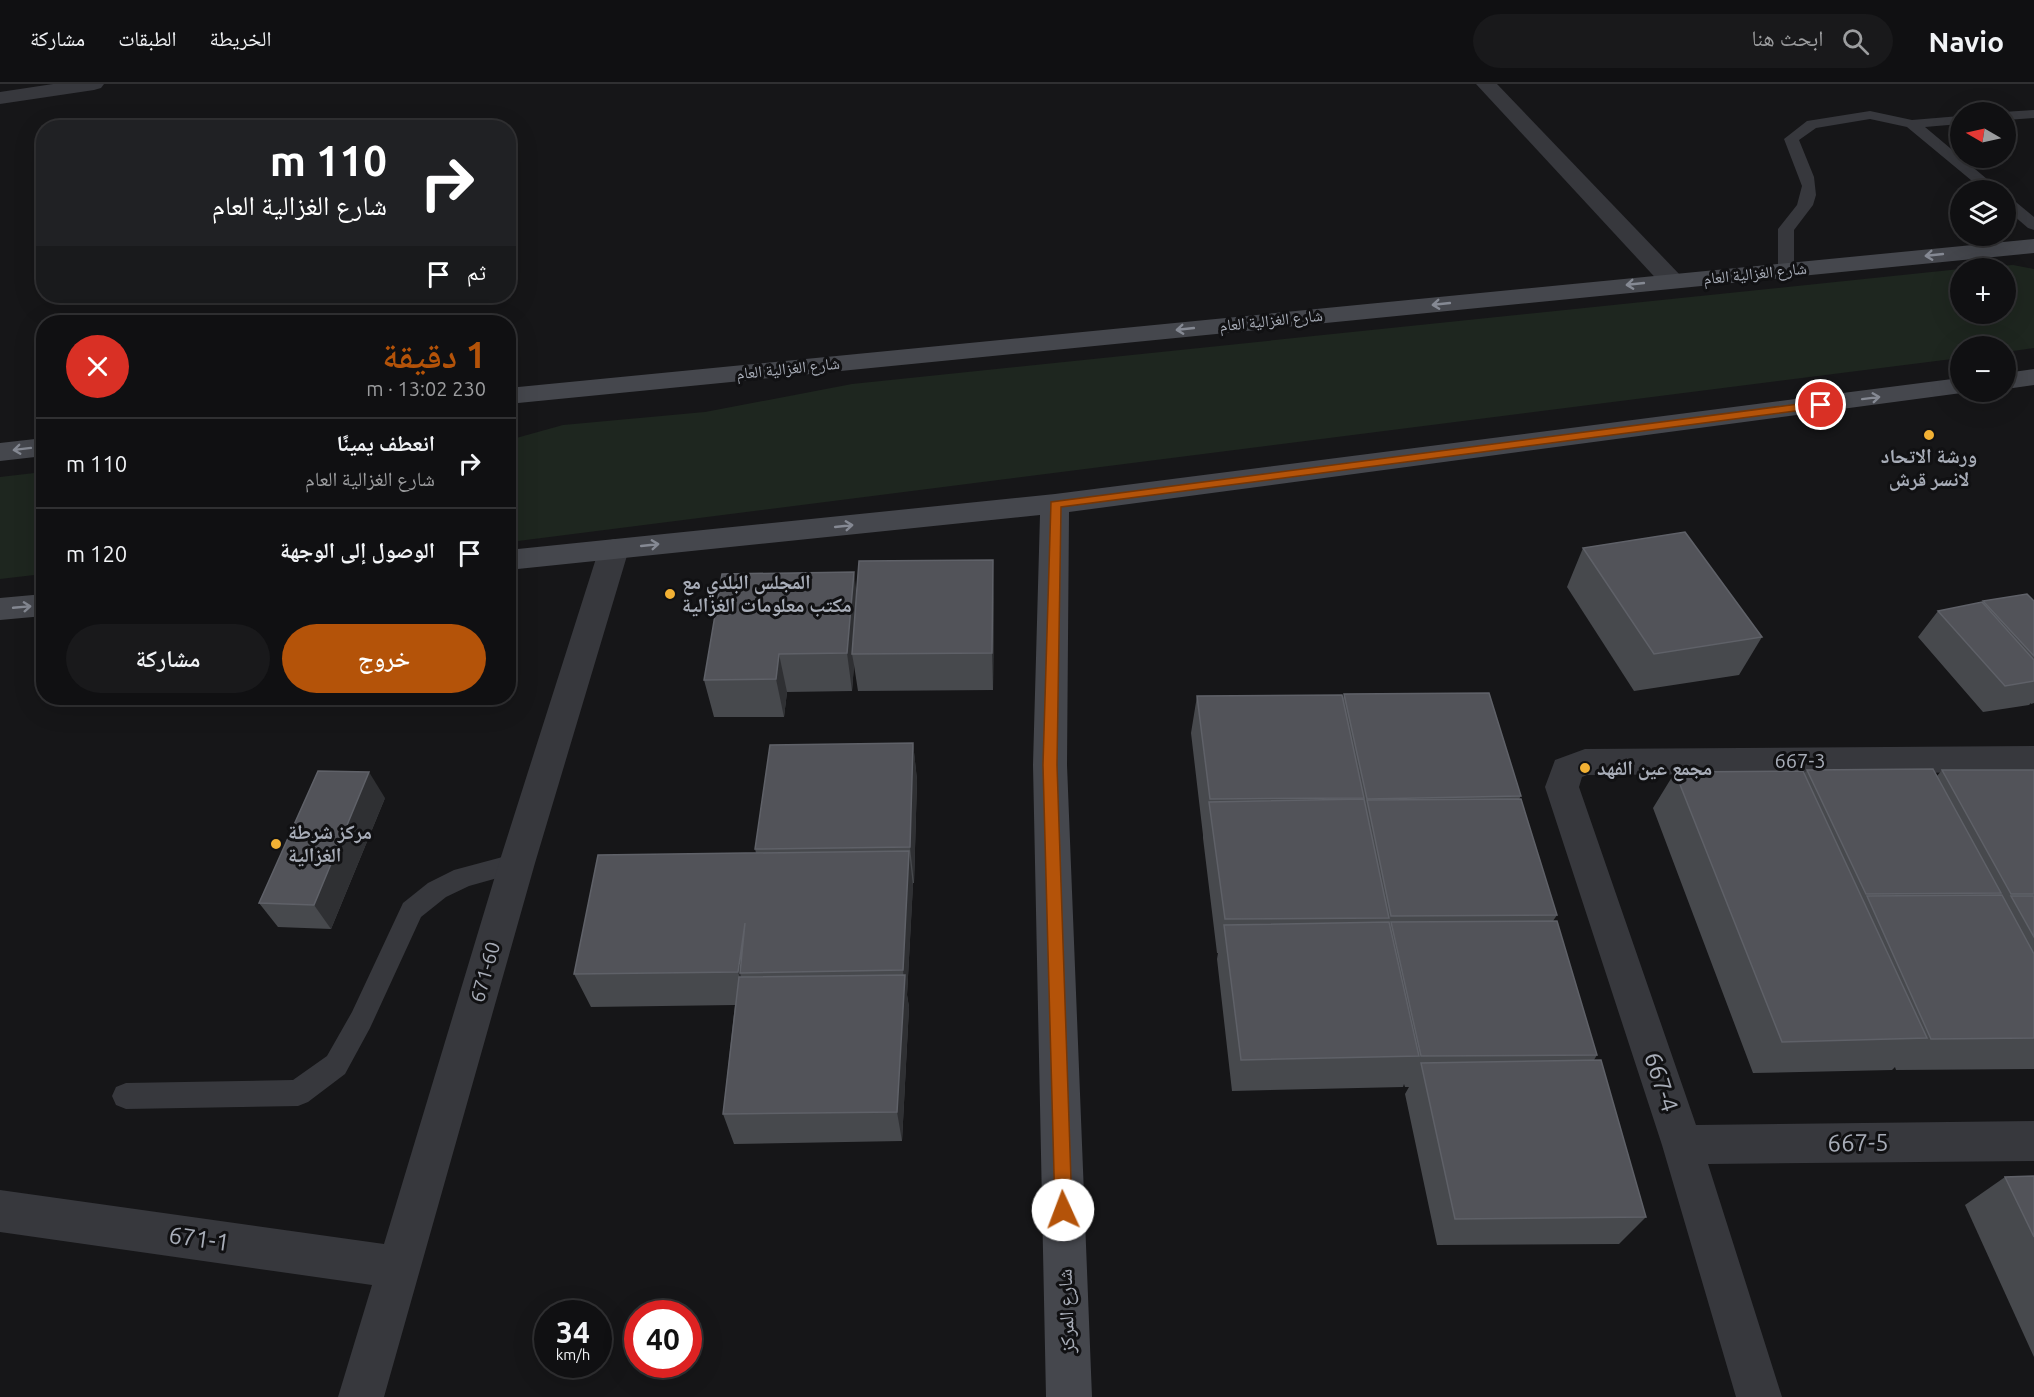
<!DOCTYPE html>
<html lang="ar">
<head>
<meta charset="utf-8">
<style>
  :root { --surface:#101012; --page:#19191b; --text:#f1f3f6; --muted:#9c9d9f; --line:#303032; --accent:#b45309 }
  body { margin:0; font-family:Ubuntu,"Noto Naskh Arabic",sans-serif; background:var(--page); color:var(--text); direction:rtl; height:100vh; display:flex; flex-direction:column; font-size:22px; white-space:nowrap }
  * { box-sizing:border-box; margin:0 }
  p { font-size:20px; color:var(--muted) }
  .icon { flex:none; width:33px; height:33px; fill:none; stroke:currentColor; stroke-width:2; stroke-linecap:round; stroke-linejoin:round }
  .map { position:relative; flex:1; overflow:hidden; direction:ltr }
  .panel { position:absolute; left:36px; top:231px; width:480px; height:390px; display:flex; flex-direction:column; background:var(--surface); border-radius:24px; box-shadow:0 6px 24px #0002,0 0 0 2px var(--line); direction:rtl }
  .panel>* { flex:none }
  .hud { position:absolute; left:36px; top:36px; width:480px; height:183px; border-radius:24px; box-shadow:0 6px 24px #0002,0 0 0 2px var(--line); direction:rtl; background:#202124; color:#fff; overflow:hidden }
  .needle { width:39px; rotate:279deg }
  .buttons { position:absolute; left:1950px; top:18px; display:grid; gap:12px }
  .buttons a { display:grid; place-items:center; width:66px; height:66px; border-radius:50%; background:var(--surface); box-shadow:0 6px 24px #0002,0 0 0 2px var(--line); font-size:30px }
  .speed { position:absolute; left:534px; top:1216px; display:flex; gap:12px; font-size:30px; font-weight:700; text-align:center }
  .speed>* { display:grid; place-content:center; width:78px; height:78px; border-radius:50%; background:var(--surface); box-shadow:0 6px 24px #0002,0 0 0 2px var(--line); line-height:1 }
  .speed small { font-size:15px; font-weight:400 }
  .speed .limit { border:9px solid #d22; background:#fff; color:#111 }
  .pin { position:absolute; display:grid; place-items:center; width:51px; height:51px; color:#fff; margin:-26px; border:3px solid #fff; border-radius:50%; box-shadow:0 2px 6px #0007 }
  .me { position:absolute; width:66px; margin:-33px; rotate:358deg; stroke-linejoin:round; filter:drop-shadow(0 0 4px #0008) }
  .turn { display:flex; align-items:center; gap:21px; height:126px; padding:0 30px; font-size:27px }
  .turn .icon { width:78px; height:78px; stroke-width:2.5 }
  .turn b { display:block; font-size:42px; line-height:51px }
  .then { display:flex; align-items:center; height:57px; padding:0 30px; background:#0003; gap:12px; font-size:22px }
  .round { display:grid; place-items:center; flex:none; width:63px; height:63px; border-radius:32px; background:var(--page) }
  .summary { display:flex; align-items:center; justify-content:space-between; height:102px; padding:0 30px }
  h1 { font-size:36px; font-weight:600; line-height:45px; color:var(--accent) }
  .button { display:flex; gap:12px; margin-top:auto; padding:12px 30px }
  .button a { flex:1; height:69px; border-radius:36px; background:var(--accent); color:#fff; font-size:24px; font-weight:600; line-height:69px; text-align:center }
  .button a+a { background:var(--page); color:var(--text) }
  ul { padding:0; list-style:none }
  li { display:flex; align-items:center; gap:18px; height:90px; padding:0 30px; border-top:2px solid var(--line) }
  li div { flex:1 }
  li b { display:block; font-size:22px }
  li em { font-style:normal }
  header { display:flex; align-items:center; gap:36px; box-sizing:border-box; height:84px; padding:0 30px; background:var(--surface); border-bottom:2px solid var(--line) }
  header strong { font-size:28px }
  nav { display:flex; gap:33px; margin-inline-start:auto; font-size:21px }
  .search { width:420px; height:54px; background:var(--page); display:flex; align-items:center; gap:15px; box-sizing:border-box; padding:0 21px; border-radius:33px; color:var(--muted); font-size:22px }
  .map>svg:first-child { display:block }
  .green { fill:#1e261f }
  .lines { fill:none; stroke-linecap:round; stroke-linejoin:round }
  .lane { fill:#37383d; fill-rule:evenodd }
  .street { fill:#37383d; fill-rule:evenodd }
  .secondary { fill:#45474d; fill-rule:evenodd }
  .wall { fill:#47494d }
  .shaded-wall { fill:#2f3033 }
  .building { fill:#525359; stroke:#5f6168; stroke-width:1.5 }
  .oneway { stroke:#858993 }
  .route { fill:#b45309; stroke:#753606; stroke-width:1.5 }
  .poi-dot { fill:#f2b134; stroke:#111113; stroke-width:2 }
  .labels { text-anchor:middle; stroke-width:6; stroke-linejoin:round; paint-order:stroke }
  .far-street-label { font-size:16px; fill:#a8adb8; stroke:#111113 }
  .poi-label { font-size:20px; font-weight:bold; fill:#a8adb8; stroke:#111113; text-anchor:start }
  .street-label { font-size:20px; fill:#a8adb8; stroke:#111113 }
  .near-street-label { font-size:24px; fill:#a8adb8; stroke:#111113 }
</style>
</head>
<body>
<header>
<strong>Navio</strong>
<div class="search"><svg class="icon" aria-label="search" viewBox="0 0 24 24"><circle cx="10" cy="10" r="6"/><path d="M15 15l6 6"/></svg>ابحث هنا</div>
<nav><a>الخريطة</a><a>الطبقات</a><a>مشاركة</a></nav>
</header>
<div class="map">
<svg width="2034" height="1313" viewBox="0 0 2034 1313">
  <rect width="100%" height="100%" fill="#161618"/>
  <!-- green -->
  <g class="green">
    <polygon points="2013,181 2034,185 2034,264 2006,268 2006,262 1960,262 1960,274 518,457 509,456 509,356 563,341 705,328 852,300 1960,185 1960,230 2006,230 2006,184 1966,184"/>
    <polygon points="43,388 43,490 0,495 0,393"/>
  </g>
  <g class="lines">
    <!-- lane -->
    <g class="lane">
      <polygon points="2034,26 2034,34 2006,36 2006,28 2003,28"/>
      <polygon points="1870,27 1912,36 1960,32 1960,40 1925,43 2000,106 1983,106 1907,43 1870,35 1816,44 1799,56 1814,93 1816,111 1813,121 1794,146 1794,186 1792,189 1780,189 1778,186 1778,145 1797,121 1802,102 1784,55 1807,37"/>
      <polygon points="2006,112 2011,114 2034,133 2034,146 2028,144 2006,125"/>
      <polygon points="517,769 526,772 529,779 526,786 469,802 446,813 421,833 370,944 345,990 308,1018 298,1022 126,1025 116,1021 112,1012 116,1003 126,999 293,996 327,972 352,928 403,819 428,799 454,786"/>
    </g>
    <!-- street -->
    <g class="street">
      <polygon points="53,0 104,0 101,4 94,6 0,20 0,8"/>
      <polygon points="1476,0 1497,0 1681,192 1684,197 1681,202 1672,204 1663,202"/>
      <polygon points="614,455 624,458 629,465 535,779 384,1313 338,1313 372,1201 0,1148 0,1106 384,1160 499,779 599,465 604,458"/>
      <polygon points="2034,662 2034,688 1587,691 1582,693 1579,703 1696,1041 2034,1037 2034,1077 1708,1080 1782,1313 1736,1313 1662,1061 1545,703 1555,676 1585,665"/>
    </g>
    <!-- secondary -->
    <g class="secondary">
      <polygon points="2034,155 2034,169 508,320 508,304"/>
      <polygon points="2034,285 2034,301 2006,305 2006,289"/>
      <polygon points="1960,294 1960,308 1969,308 1069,428 1067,681 1092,1313 1046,1313 1033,681 1040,431 508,486 508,466 1055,410"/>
      <polygon points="44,354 44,372 0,377 0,359"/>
      <polygon points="44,510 44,532 0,536 0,514"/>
    </g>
  </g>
  <!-- wall -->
  <g class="wall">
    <polygon points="1583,464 1762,553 1739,591 1634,607 1567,503"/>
    <polygon points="857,511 994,515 993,606 858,607 854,581 852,607 787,608 784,633 714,633 704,596"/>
    <polygon points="1983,517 2034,517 2034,619 2031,620 2031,619 2029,621 1983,628 1918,553 1938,527 1982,519"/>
    <polygon points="1344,610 1521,712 1519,715 1557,831 1553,837 1597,971 1594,976 1646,1133 1619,1160 1437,1161 1405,1010 1409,1003 1405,1003 1404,1000 1403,1003 1232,1007 1217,875 1218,869 1217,869 1203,754 1203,751 1191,649 1197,612 1343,614"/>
    <polygon points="913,659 917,696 914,799 913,799 907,911 909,923 902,1057 734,1060 723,1030 735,921 591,923 574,890 756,769 755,765"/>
    <polygon points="1807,686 1937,692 1942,686 2034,686 2034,985 1896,986 1895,983 1892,986 1753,989 1653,724 1675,688 1804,690"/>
    <polygon points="385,714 331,845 278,843 259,819"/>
    <polygon points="2034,1092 2034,1273 1965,1121 2005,1093"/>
  </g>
  <!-- shaded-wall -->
  <g class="shaded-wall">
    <polygon points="993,476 994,515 993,606 992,569"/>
    <polygon points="854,488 859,527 852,570 854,581 852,607 847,569"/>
    <polygon points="779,570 787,608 784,633 776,595"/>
    <polygon points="913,659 917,696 914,799 910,763"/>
    <polygon points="369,688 385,714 331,845 314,821"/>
    <polygon points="909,767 913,802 907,911 909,923 902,1057 897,1028 904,899 903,886"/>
    <polygon points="745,839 740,889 749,917 748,921 738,888"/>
  </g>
  <!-- building -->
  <g class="building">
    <polygon points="1685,448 1762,553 1654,570 1583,464"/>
    <polygon points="993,476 992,569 852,570 859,477"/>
    <polygon points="854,488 847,569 779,570 776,595 704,596 722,490"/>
    <polygon points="2027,510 2034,517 2034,572 1983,517"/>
    <polygon points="1982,518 2034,576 2034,597 2005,602 1938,527"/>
    <polygon points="1489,609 1521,712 1367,715 1344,610"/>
    <polygon points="1342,611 1364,714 1210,715 1197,612"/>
    <polygon points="913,659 910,763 755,765 770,661"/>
    <polygon points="1933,685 2001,809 1866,810 1807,686"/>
    <polygon points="1942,686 2034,686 2034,810 2011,810"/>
    <polygon points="318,687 369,688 314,821 259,819"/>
    <polygon points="1803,687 1927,954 1782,958 1675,688"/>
    <polygon points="1364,715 1389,834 1225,835 1209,718"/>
    <polygon points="1521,715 1557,831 1391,832 1367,716"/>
    <polygon points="909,767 903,886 740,889 745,839 738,888 574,890 598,771"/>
    <polygon points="2002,811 2034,870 2034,954 1931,955 1867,812"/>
    <polygon points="2011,812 2034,812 2034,853"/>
    <polygon points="1557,837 1597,971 1421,972 1391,838"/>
    <polygon points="1389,838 1419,972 1241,976 1224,841"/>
    <polygon points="905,891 897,1028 723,1030 739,893"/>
    <polygon points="1601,976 1646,1133 1455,1135 1421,979"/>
    <polygon points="2034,1092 2034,1153 2005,1093"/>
  </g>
  <!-- one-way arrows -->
  <defs><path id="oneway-shaft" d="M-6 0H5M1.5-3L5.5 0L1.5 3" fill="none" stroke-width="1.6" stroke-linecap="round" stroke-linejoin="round" transform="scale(1.5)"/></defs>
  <g class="oneway">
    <use href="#oneway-shaft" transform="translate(1934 171) rotate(174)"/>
    <use href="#oneway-shaft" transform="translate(1635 200) rotate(174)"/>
    <use href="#oneway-shaft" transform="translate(1441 220) rotate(174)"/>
    <use href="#oneway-shaft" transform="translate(1185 245) rotate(174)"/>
    <use href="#oneway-shaft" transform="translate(1871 314) rotate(-7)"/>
    <use href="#oneway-shaft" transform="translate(22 365) rotate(173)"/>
    <use href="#oneway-shaft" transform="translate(844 442) rotate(-6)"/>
    <use href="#oneway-shaft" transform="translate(650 461) rotate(-6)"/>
    <use href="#oneway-shaft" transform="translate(22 523) rotate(-5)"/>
  </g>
  <!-- route -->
  <polygon class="route" points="1821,317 1827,321 1825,323 1061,423 1057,681 1072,1126 1070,1132 1063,1134 1057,1132 1055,1126 1043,681 1051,418"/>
  <!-- markers -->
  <g class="poi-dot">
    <circle cx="1929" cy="351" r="6"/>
    <circle cx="670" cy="510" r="6"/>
    <circle cx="1585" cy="684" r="6"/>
    <circle cx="276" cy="760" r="6"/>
  </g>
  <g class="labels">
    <!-- far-street labels -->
    <g class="far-street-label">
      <text transform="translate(1755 189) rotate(-6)" y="6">شارع الغزالية العام</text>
      <text transform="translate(1271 236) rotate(-6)" y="6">شارع الغزالية العام</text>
      <text transform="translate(788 284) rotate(-6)" y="6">شارع الغزالية العام</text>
    </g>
    <!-- poi labels -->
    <g class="poi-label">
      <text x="1929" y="379" text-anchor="middle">ورشة الاتحاد<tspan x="1929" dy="23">لانسر قرش</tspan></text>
      <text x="682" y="505">المجلس البلدي مع<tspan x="682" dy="23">مكتب معلومات الغزالية</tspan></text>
      <text x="1597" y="691">مجمع عين الفهد</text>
      <text x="288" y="755">مركز شرطة<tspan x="288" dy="23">الغزالية</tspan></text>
    </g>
    <!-- street labels -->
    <g class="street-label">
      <text x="1800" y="684">667-3</text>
      <text transform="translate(485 888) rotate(-74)" y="7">671-60</text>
      <text transform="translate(1066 1227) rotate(-92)" y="7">شارع المركز</text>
    </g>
    <!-- near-street labels -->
    <g class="near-street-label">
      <text transform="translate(1661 998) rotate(72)" y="8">667-4</text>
      <text transform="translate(1858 1059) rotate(-1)" y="8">667-5</text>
      <text transform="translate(199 1155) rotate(8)" y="8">671-1</text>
    </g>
  </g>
</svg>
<div class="buttons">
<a><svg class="needle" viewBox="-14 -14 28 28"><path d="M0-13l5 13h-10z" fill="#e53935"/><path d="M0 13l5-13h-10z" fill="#9c9d9f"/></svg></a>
<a><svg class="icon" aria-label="layers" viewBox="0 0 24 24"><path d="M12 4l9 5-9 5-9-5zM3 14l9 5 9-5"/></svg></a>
<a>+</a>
<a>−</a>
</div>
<div class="speed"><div>34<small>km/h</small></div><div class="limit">40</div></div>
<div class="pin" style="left:1821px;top:321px;background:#d93025"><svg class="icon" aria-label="arrive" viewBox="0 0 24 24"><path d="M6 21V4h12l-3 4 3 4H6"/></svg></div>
<svg class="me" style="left:1063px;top:1126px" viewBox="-20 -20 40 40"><circle r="19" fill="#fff"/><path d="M0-13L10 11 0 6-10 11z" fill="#b45309"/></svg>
<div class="hud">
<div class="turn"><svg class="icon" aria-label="right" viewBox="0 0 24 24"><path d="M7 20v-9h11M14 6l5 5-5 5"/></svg><div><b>110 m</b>شارع الغزالية العام</div></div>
<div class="then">ثم<svg class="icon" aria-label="arrive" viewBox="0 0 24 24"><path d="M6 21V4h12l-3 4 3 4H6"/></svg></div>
</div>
<section class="panel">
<div class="summary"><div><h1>1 دقيقة</h1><p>230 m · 13:02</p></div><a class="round" style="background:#d93025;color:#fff"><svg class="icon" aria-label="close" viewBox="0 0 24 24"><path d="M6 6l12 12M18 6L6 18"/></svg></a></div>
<ul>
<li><svg class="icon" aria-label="right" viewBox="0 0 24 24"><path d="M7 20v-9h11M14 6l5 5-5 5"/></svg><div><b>انعطف يمينًا</b><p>شارع الغزالية العام</p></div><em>110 m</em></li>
<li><svg class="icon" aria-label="arrive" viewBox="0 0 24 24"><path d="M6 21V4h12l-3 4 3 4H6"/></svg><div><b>الوصول إلى الوجهة</b></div><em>120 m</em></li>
</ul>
<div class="button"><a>خروج</a><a>مشاركة</a></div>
</section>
</div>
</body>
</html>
